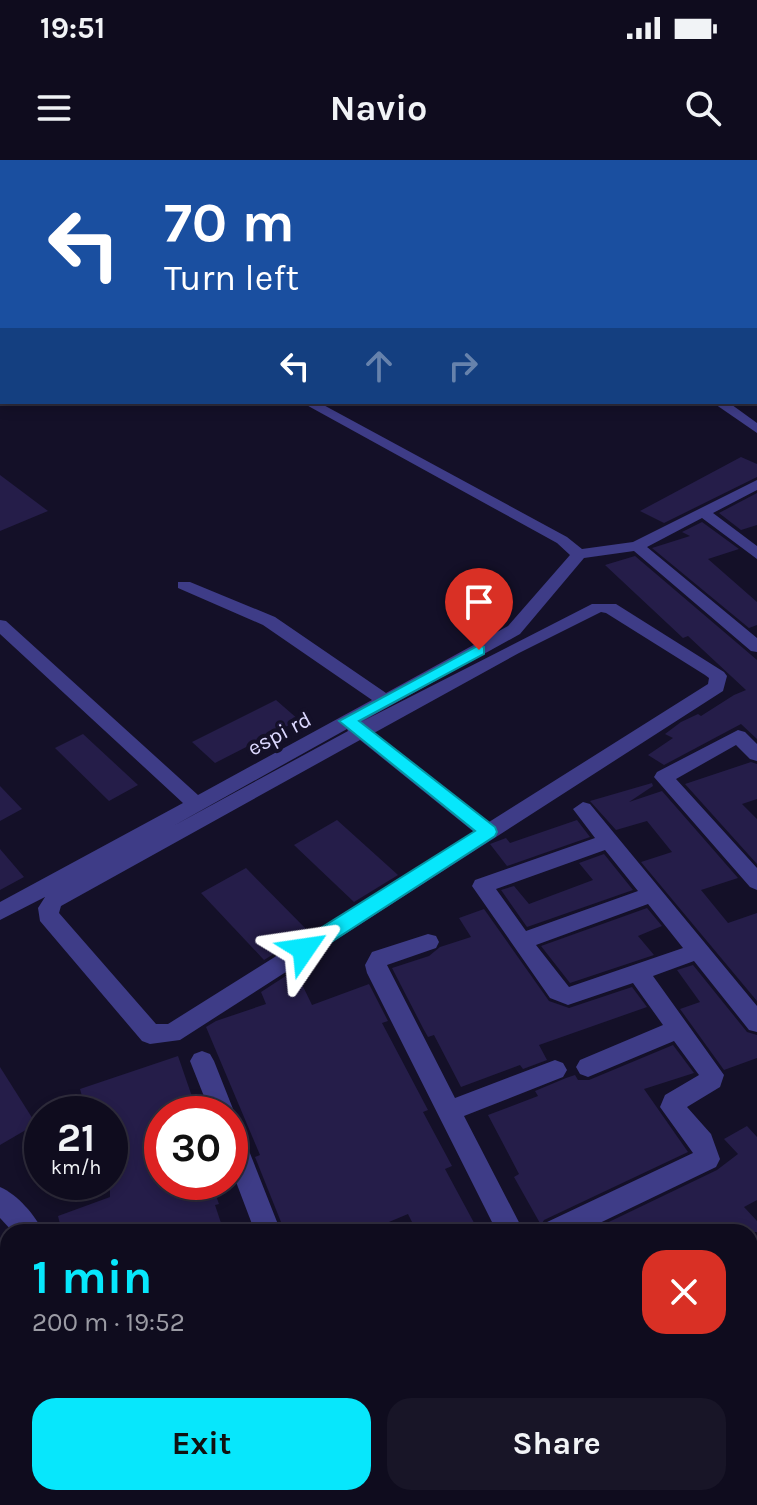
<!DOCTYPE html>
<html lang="en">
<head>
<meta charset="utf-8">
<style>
  :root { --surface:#0f0c1e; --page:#181527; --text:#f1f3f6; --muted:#9b9ba4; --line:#2f2c3c; --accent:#07e7fc }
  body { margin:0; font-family:Karla,sans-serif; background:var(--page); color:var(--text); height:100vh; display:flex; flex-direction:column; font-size:30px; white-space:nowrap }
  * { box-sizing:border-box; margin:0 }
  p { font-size:26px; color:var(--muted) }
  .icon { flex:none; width:44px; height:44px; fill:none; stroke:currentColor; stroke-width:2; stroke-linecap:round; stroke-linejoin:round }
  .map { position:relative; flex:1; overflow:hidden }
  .sheet { position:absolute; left:0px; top:1064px; width:758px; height:282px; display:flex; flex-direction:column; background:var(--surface); border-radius:24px 24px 0 0; box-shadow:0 4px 12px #0003,0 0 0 2px var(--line) }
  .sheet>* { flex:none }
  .banner { position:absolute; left:0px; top:0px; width:758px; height:244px; box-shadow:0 4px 12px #0003,0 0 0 2px var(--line); background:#1a4fa0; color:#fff; overflow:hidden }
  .speed { position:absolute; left:24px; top:936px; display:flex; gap:16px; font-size:40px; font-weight:700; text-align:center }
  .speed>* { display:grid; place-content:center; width:104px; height:104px; border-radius:50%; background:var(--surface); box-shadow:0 4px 12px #0003,0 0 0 2px var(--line); line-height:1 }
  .speed small { font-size:20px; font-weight:400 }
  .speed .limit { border:12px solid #d22; background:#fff; color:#111 }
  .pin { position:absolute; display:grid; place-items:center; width:68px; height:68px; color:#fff; margin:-82px -34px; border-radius:50% 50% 50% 0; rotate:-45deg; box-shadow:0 0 8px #0007 }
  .pin .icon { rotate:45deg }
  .me { position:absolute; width:88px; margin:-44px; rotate:58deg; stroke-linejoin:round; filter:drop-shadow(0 0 6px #0008) }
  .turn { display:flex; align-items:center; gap:28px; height:168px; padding:0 32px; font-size:36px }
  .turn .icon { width:104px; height:104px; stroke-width:2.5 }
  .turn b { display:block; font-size:56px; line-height:68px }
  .lanes { display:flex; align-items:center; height:76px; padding:0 32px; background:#0003; justify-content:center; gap:40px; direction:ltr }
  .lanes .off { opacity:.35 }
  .round { display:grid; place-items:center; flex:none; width:84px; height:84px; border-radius:24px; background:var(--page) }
  .head { display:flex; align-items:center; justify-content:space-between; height:136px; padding:0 32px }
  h1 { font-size:48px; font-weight:700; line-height:60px; color:var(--accent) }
  .primary-button { display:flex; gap:16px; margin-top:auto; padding:16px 32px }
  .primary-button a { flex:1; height:92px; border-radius:24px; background:var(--accent); color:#111; font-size:32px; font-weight:700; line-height:92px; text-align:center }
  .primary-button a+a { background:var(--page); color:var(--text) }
  .status { display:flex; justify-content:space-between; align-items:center; height:56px; padding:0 40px; background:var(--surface); direction:ltr }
  .status svg { height:22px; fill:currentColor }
  header { display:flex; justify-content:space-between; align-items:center; height:104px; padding:0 32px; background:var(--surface); font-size:36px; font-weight:700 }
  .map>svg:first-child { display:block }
  .building { fill:#251d49 }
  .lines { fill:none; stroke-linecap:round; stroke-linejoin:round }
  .minor { fill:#3e3c87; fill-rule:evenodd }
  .highway { fill:#fd55a8; fill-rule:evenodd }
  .route { fill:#07e7fc; stroke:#0596a4; stroke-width:2 }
  .labels { text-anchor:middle; stroke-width:8; stroke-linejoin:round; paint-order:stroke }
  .street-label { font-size:22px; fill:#dcd8ff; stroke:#141028 }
</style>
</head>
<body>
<div class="status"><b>19:51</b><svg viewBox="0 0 49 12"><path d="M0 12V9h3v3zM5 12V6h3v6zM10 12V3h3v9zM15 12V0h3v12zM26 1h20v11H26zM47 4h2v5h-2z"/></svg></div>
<header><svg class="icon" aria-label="menu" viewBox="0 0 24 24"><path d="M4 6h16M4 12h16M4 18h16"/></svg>Navio<svg class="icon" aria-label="search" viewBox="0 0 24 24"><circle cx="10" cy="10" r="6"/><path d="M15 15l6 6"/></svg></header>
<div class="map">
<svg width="757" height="1345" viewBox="0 0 757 1345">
  <rect width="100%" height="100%" fill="#141028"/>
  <!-- building -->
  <g class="building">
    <polygon points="741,297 757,304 757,317 664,363 640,351"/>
    <polygon points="0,315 48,351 0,371"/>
    <polygon points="757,333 757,365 741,370 719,353"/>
    <polygon points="702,362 739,389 708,399 757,442 757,465 749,468 652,388 690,376 682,372"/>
    <polygon points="635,396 757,500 757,579 741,564 664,605 648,595 673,578 665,574 681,562 698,554 701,556 734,535 746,530 688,476 683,478 605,405"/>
    <polygon points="276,540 299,560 215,603 192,582"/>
    <polygon points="83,574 138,625 109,641 55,588"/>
    <polygon points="751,602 757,604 757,639 742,644 757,659 757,704 685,624"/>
    <polygon points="652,623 653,626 629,642 662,631 738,718 701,730 728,763 757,753 757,841 641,702 672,692 647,661 616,670 590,641"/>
    <polygon points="0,626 22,649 0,661"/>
    <polygon points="337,660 398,715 354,742 294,685"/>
    <polygon points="577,660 590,677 507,706 490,684 506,678 510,683"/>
    <polygon points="0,689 24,717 0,730"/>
    <polygon points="604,694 633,730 527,767 501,730 514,726 529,744 593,720 579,703"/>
    <polygon points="246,708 309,772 264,800 201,733"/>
    <polygon points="647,748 662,766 638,776 654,795 570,823 541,786"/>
    <polygon points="484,749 549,841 569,848 632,827 647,847 539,885 547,900 523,909 520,905 461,927 434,875 428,877 424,870 392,808 429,796 440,787 471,777 459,758"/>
    <polygon points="693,805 747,872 757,875 757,898 724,910 680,849 700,842 677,810"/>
    <polygon points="295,810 312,845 369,824 388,861 382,863 428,950 423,952 452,1006 445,1009 479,1072 417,1072 408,1054 365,1072 285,1072 255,997 260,995 206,867 216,861 266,844 261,832"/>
    <polygon points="673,885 694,913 644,929 688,992 544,1060 541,1065 514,1017 519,1014 488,955 538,936 535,931 566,918 575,915 578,920 589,920"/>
    <polygon points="178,896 198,954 162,954 162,1022 211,1022 219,1044 215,1045 224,1072 62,1072 58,1056 110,1037 110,954 87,954 80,929"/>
    <polygon points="0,907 36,964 0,985"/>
    <polygon points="747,966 757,977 757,1040 744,1047 757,1061 757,1072 588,1072 717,1010 738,994 724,979"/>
  </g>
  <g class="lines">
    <!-- minor -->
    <g class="minor">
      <rect x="756" y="29" width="1" height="6"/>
      <rect x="0" y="38" width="2" height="6"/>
      <rect x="0" y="56" width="2" height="6"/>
      <rect x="756" y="121" width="1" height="7"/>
      <rect x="756" y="158" width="1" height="8"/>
      <rect x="0" y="174" width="2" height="8"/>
      <path d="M301,242H318L567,377L582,389L633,382L757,320V330L713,353L757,386V399L702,358L647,387L757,478V492L751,491L634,391L584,398L520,474L361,562L592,444H616L724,512L727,516L723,531L180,880L150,884L142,881L40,761L38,748L45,737L0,760V742L183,643L0,474V460L6,461L198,635L372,540L263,465L178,428V422H190L275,457L386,533L508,466L570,395L557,383ZM601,452L606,453L705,515L709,518L708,524L489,662L374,573L519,493ZM347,569L348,571L175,665ZM360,580L474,672L168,864H156L59,753L61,746Z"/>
      <polygon points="712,242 728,242 757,263 757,273"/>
      <polygon points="738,570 745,572 757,584 757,601 750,599 736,585 676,619 757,708 757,730 750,727 654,617 657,612"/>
      <path d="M583,642L590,644L757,846V872L749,870L694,801L653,816L724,915L720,927L687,947L711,974L720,999L716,1007L581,1072H541L545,1063L693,993L660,947L665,935L699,915L674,881L588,917L580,914L576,907L580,900L663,865L633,823L568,845L550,838L472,726L475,720L595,678L573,649ZM605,690L638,731L526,771L496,729ZM648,744L683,788L569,827L536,785Z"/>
      <polygon points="428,774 436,776 439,782 436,788 387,805 455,938 555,900 563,903 567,910 563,917 464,956 524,1072 497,1072 367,813 365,805 372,792"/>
      <polygon points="202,891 210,894 214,901 235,954 230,962 239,965 242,973 281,1072 255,1072 230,1006 230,954 211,954 190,901 194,894"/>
      <path d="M0,1027C17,1034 36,1056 43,1072H13L0,1058Z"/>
      <polygon points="8,1095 8,1124 0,1127 0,1098"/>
      <polygon points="757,1157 757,1189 750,1192 750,1160"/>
      <polygon points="750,1292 757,1295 757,1330 750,1327"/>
      <polygon points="84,1338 114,1338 115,1345 85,1345"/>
      <polygon points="356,1338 386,1338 389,1345 359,1345"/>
      <polygon points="553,1338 588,1338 585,1345 550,1345"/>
    </g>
    <!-- highway -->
    <g class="highway">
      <polygon points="599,0 615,0 617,2 601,2"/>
      <polygon points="756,50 757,51 757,59 756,58"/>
    </g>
  </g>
  <!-- route -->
  <polygon class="route" points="479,485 484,487 484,494 359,561 495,667 497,672 495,676 311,795 297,795 294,789 297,783 475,671 339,561"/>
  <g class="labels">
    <!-- street labels -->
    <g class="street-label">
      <text transform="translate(279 573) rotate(-28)" y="8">espi rd</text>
    </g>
  </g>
</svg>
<div class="speed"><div>21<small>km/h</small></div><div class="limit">30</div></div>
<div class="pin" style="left:479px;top:490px;background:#d93025"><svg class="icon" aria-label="arrive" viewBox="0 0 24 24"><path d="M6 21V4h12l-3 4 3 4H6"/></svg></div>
<svg class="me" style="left:304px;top:789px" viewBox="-20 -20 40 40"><path d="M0-17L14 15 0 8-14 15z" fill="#07e7fc" stroke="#fff" stroke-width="4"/></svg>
<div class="banner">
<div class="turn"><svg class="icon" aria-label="left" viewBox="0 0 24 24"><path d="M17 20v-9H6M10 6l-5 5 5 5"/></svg><div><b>70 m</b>Turn left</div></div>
<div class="lanes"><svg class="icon" aria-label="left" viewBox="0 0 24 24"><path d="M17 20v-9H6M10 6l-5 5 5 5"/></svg><svg class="icon off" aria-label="ahead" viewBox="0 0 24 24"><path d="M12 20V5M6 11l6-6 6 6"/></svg><svg class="icon off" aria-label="right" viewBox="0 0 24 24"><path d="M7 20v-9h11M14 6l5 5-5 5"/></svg></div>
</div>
<section class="sheet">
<div class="head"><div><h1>1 min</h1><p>200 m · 19:52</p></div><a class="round" style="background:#d93025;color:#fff"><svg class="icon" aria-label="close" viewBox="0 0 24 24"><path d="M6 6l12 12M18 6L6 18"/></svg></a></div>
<div class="primary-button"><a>Exit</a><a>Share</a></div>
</section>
</div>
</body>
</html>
